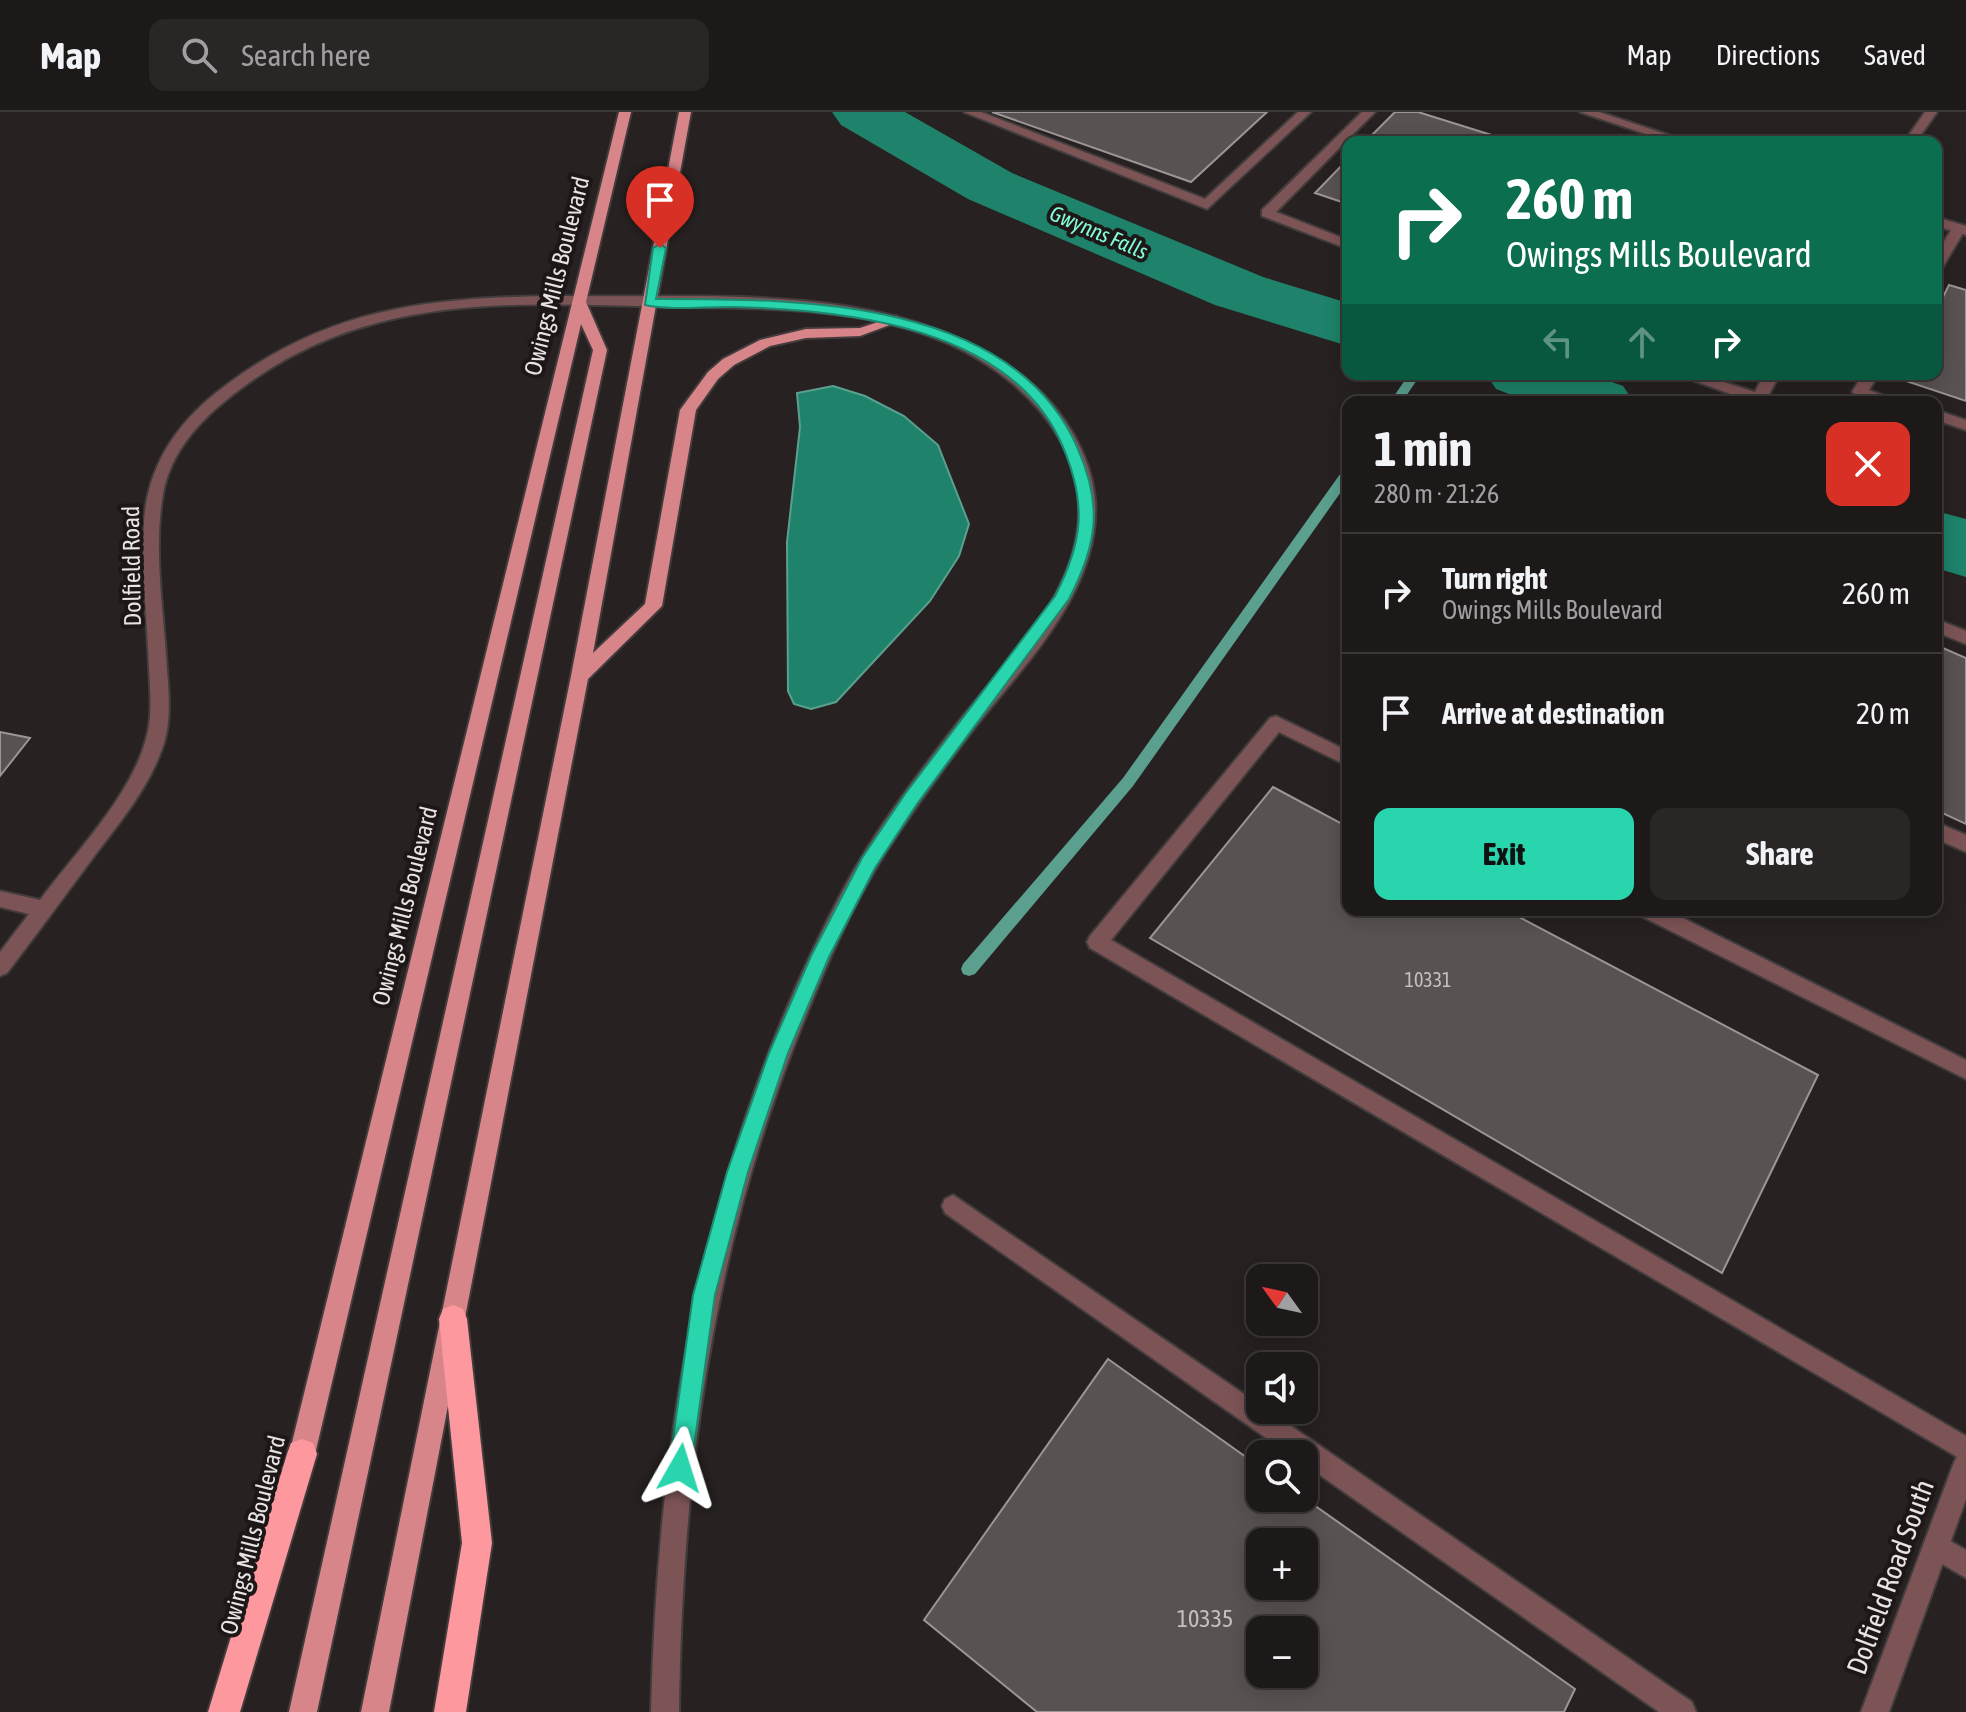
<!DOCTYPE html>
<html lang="en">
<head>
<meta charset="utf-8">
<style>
  :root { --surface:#1d1919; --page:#2a2626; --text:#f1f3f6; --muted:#a0a0a2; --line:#3b3838; --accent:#29d5ac }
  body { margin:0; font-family:"Asap Condensed",sans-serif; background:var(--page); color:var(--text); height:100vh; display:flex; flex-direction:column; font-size:30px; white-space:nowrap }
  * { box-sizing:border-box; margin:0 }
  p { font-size:26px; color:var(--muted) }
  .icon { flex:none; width:44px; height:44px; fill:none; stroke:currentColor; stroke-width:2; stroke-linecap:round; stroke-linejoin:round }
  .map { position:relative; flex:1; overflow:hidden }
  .side { position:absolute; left:1342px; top:284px; width:600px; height:520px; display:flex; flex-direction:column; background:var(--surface); border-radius:16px; box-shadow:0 4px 20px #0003,0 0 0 2px var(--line) }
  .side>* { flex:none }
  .guide { position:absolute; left:1342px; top:24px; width:600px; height:244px; border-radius:16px; box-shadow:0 4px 20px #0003,0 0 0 2px var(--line); background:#0b6e4f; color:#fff; overflow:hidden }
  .needle { width:52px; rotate:303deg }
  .controls { position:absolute; left:1246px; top:1152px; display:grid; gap:16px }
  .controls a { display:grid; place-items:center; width:72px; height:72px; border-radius:16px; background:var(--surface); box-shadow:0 4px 20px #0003,0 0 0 2px var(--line); font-size:40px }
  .pin { position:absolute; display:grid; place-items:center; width:68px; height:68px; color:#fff; margin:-82px -34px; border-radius:50% 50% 50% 0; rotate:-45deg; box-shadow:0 0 8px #0007 }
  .pin .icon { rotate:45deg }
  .me { position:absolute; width:88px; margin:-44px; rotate:6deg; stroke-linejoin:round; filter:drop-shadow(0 0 6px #0008) }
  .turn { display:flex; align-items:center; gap:28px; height:168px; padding:0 32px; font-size:36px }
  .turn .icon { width:104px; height:104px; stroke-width:2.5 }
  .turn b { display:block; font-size:56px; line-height:68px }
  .lanes { display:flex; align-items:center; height:76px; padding:0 32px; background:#0003; justify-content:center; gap:40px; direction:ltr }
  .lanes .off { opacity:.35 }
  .round { display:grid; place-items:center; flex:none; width:84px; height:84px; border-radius:16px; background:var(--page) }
  .head { display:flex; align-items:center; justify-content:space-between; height:136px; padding:0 32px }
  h1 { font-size:48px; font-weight:700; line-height:60px }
  .primary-button { display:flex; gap:16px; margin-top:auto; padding:16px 32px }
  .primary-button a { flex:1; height:92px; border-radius:16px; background:var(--accent); color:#111; font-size:32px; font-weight:700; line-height:92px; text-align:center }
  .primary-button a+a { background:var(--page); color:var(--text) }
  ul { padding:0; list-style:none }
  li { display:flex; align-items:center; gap:24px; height:120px; padding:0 32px; border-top:2px solid var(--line) }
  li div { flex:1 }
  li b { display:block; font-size:30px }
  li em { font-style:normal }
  header { display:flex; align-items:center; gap:48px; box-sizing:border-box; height:112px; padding:0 40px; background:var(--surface); border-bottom:2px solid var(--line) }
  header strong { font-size:38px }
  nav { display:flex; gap:44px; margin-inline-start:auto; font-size:28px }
  .search { width:560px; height:72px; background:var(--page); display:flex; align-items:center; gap:20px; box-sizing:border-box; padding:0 28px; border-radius:16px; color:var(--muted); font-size:30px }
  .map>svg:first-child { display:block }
  .water { fill:#1e836a; stroke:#5ba08f; stroke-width:2 }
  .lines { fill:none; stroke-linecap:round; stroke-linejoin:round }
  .stream { fill:#5ba08f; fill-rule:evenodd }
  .river { fill:#1e836a; fill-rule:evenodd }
  .building { fill:#595252; stroke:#9d9595; stroke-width:2; fill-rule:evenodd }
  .service-casing { stroke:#423c3c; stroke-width:4 }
  .minor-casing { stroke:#423c3c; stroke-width:4 }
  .primary-casing { stroke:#423c3c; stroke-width:4 }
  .motorway-casing { stroke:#423c3c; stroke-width:4 }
  .service { fill:#7d5456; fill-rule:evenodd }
  .minor { fill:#7d5456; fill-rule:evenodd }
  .primary { fill:#d8858a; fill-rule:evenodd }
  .motorway { fill:#fd989e; fill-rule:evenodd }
  .route { fill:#29d5ac; stroke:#1b8a70; stroke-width:2 }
  .labels { text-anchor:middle; stroke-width:8; stroke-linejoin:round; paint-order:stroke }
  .number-label { font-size:20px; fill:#c4c0c0 }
  .far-water-label { font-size:22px; font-style:italic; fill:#82fbd7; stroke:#1d1718 }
  .street-label { font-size:24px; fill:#e8e4e4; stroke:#1d1718 }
  .near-number-label { font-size:24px; fill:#c4c0c0 }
  .near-street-label { font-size:28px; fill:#e8e4e4; stroke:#1d1718 }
</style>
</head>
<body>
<header>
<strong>Map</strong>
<div class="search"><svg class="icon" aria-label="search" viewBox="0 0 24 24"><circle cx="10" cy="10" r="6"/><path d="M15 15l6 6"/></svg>Search here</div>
<nav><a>Map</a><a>Directions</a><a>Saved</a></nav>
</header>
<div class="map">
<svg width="1966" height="1600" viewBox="0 0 1966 1600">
  <rect width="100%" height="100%" fill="#272121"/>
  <!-- water -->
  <polygon class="water" points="833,274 865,284 904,304 938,333 969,412 959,444 930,489 836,590 811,597 794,592 788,579 787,430 800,315 797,281"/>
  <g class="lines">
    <!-- stream -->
    <g class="stream">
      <polygon points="1409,262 1421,262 1402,290 1390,290"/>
      <polygon points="1348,357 1348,370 1133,674 975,862 969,864 963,862 961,857 963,852 1123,666 1343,358"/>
    </g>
    <!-- river -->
    <g class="river">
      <polygon points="832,0 905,0 1012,61 1263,165 1348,191 1348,234 1215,193 968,87 841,13"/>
      <polygon points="1486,262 1590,262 1623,274 1634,290 1530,290 1496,277"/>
      <polygon points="1936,399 1966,407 1966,465 1936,456"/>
    </g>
  </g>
  <!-- building -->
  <g class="building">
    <polygon points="992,0 1267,0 1191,70"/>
    <polygon points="1395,0 1418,0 1514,30 1365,30"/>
    <polygon points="1348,47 1348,92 1315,81"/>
    <polygon points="1949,173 1966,178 1966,289 1900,267 1903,262 1936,262 1936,199"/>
    <polygon points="1936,533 1966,546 1966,712 1936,698"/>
    <polygon points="0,620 30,626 0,664"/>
    <polygon points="1273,675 1348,715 1348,798 1506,798 1818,963 1722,1161 1150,826"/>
    <path d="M1108,1247L1260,1355V1386H1304L1575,1577L1564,1600H1037L924,1508ZM1260,1430H1304V1474H1260ZM1260,1518H1304V1562H1260Z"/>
  </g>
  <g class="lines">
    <!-- service casing -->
    <g class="service-casing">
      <g id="service">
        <polygon points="964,0 981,0 1205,87 1298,0 1311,0 1207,97"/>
        <polygon points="1362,0 1375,0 1276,100 1348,128 1348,137 1262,104 1262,98"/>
        <polygon points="1925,0 1937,0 1916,30 1904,30"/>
        <polygon points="1959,112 1966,116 1941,158 1936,159 1936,143 1954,113"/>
        <polygon points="1676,262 1699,262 1755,280 1764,262 1780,262 1765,290 1752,290"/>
        <path d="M1863,262H1879L1869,278L1901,290C1884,290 1866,291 1852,280Z"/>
        <polygon points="1936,298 1966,308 1966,318 1936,308"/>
        <polygon points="1936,507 1966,519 1966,532 1936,520"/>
        <polygon points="1276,604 1348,639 1348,654 1279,620 1111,828 1966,1324 1966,1350 1090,836 1087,830 1090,824 1270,606"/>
        <polygon points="1936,710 1966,723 1966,740 1936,727"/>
        <polygon points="1638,798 1667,798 1966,948 1966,967 1641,804"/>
        <polygon points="953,1083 1260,1293 1260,1298 1268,1298 1692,1590 1696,1600 1659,1600 1304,1352 1304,1342 1289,1342 945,1101 942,1094 945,1087"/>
        <polygon points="1936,1421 1966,1438 1966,1466 1927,1443 1923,1434 1927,1425"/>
      </g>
    </g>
    <!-- minor casing -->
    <g class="minor-casing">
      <g id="minor">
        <polygon points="1580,0 1599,0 1690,30 1670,30"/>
        <polygon points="1936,105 1966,114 1966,123 1936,114"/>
        <path d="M563,184C717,187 905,166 1031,271C1064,299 1091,343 1095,387C1102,480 1022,554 970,622C941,660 912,700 886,740C849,798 823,861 798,924C711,1144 682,1365 679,1600H651C658,1313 706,1035 843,778C875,718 917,663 959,609C1011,543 1089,473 1078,381C1072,336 1046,300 1012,271C923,196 800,197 690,195C529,193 376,174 239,278C203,305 171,337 163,382C153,440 164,500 167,558C169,582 171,608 164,631C151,673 121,709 95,743C66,782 37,822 7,861L0,864V840L29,802L0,795V779L40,788C75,741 131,684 146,627C153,604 150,578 149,555C147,506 141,458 144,409C148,351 179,308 225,274C331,194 434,185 563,184Z"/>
        <polygon points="1966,1340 1966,1387 1889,1600 1861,1600 1953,1353 1957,1344"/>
      </g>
    </g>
    <!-- primary casing -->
    <g class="primary-casing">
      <g id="primary">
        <polygon points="619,0 631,0 586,190 607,238 317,1600 289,1600 593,238 581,212 312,1355 308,1364 299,1368 290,1364 286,1355"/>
        <polygon points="679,0 691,0 593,541 645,492 680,298 708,260 723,247 760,228 806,217 860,216 896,204 903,208 860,224 806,226 770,234 734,253 718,267 696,298 662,494 588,567 389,1600 361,1600 571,564"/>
      </g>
    </g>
    <!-- motorway casing -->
    <g class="motorway-casing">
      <g id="motorway">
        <polygon points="453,1193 463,1197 467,1207 492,1431 466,1600 434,1600 462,1431 439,1207 443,1197"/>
        <polygon points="302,1327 313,1331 317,1342 240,1600 208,1600 287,1342 291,1331"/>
      </g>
    </g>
    <!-- service -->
    <use href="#service" class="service"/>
    <!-- minor -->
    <use href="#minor" class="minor"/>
    <!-- primary -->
    <use href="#primary" class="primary"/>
    <!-- motorway -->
    <use href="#motorway" class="motorway"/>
  </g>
  <!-- route -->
  <path class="route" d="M660,132L666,136L656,187C796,187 1013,185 1078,337C1103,394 1097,433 1069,487L917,692L875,756L829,845L788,941L748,1060L715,1183L691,1356L688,1364L680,1368L672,1364L669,1356L693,1183L727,1060L769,941L811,844L862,746L905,682L1055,484C1083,430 1087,392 1063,335C1012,215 848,198 735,195C706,194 673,199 645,193L653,136Z"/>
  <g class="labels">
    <!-- number labels -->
    <g class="number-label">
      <text x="1428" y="875">10331</text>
    </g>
    <!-- far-water labels -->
    <g class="far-water-label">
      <text transform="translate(1099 120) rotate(23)" y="8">Gwynns Falls</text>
    </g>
    <!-- street labels -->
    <g class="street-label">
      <text transform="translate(557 164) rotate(-76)" y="8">Owings Mills Boulevard</text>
      <text transform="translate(132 454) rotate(-91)" y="8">Dolfield Road</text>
      <text transform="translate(405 794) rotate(-76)" y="8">Owings Mills Boulevard</text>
      <text transform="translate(253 1423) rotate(-76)" y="8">Owings Mills Boulevard</text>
    </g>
    <!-- near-number labels -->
    <g class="near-number-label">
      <text x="1205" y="1515">10335</text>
    </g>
    <!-- near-street labels -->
    <g class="near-street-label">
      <text transform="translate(1890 1465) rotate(-70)" y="10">Dolfield Road South</text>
    </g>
  </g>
</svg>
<div class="controls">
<a><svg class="needle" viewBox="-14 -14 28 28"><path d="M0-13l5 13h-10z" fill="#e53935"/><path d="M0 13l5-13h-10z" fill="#a0a0a2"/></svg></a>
<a><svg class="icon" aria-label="sound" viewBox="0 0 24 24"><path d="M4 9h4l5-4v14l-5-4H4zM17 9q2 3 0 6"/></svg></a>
<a><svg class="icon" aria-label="search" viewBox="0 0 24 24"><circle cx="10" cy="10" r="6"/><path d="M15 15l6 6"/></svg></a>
<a>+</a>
<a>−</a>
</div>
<div class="pin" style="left:660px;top:136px;background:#d93025"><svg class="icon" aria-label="arrive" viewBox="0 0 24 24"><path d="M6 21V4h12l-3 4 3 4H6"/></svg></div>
<svg class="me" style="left:680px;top:1356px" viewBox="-20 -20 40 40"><path d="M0-17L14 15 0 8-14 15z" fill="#29d5ac" stroke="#fff" stroke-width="4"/></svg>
<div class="guide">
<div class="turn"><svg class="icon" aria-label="right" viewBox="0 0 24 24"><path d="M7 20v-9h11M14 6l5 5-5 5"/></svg><div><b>260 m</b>Owings Mills Boulevard</div></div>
<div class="lanes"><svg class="icon off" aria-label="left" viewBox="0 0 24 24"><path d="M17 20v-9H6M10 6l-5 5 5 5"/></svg><svg class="icon off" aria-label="ahead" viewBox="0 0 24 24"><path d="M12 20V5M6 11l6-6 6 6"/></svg><svg class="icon" aria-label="right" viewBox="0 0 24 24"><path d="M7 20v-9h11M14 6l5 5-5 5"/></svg></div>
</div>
<section class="side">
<div class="head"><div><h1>1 min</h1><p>280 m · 21:26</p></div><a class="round" style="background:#d93025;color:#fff"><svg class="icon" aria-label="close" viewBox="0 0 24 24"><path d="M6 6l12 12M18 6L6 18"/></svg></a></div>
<ul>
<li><svg class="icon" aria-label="right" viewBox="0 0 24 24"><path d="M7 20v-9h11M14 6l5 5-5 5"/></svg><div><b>Turn right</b><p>Owings Mills Boulevard</p></div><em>260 m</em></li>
<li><svg class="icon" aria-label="arrive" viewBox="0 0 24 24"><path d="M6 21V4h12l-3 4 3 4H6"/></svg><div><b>Arrive at destination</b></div><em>20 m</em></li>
</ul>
<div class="primary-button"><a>Exit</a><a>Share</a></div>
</section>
</div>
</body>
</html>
